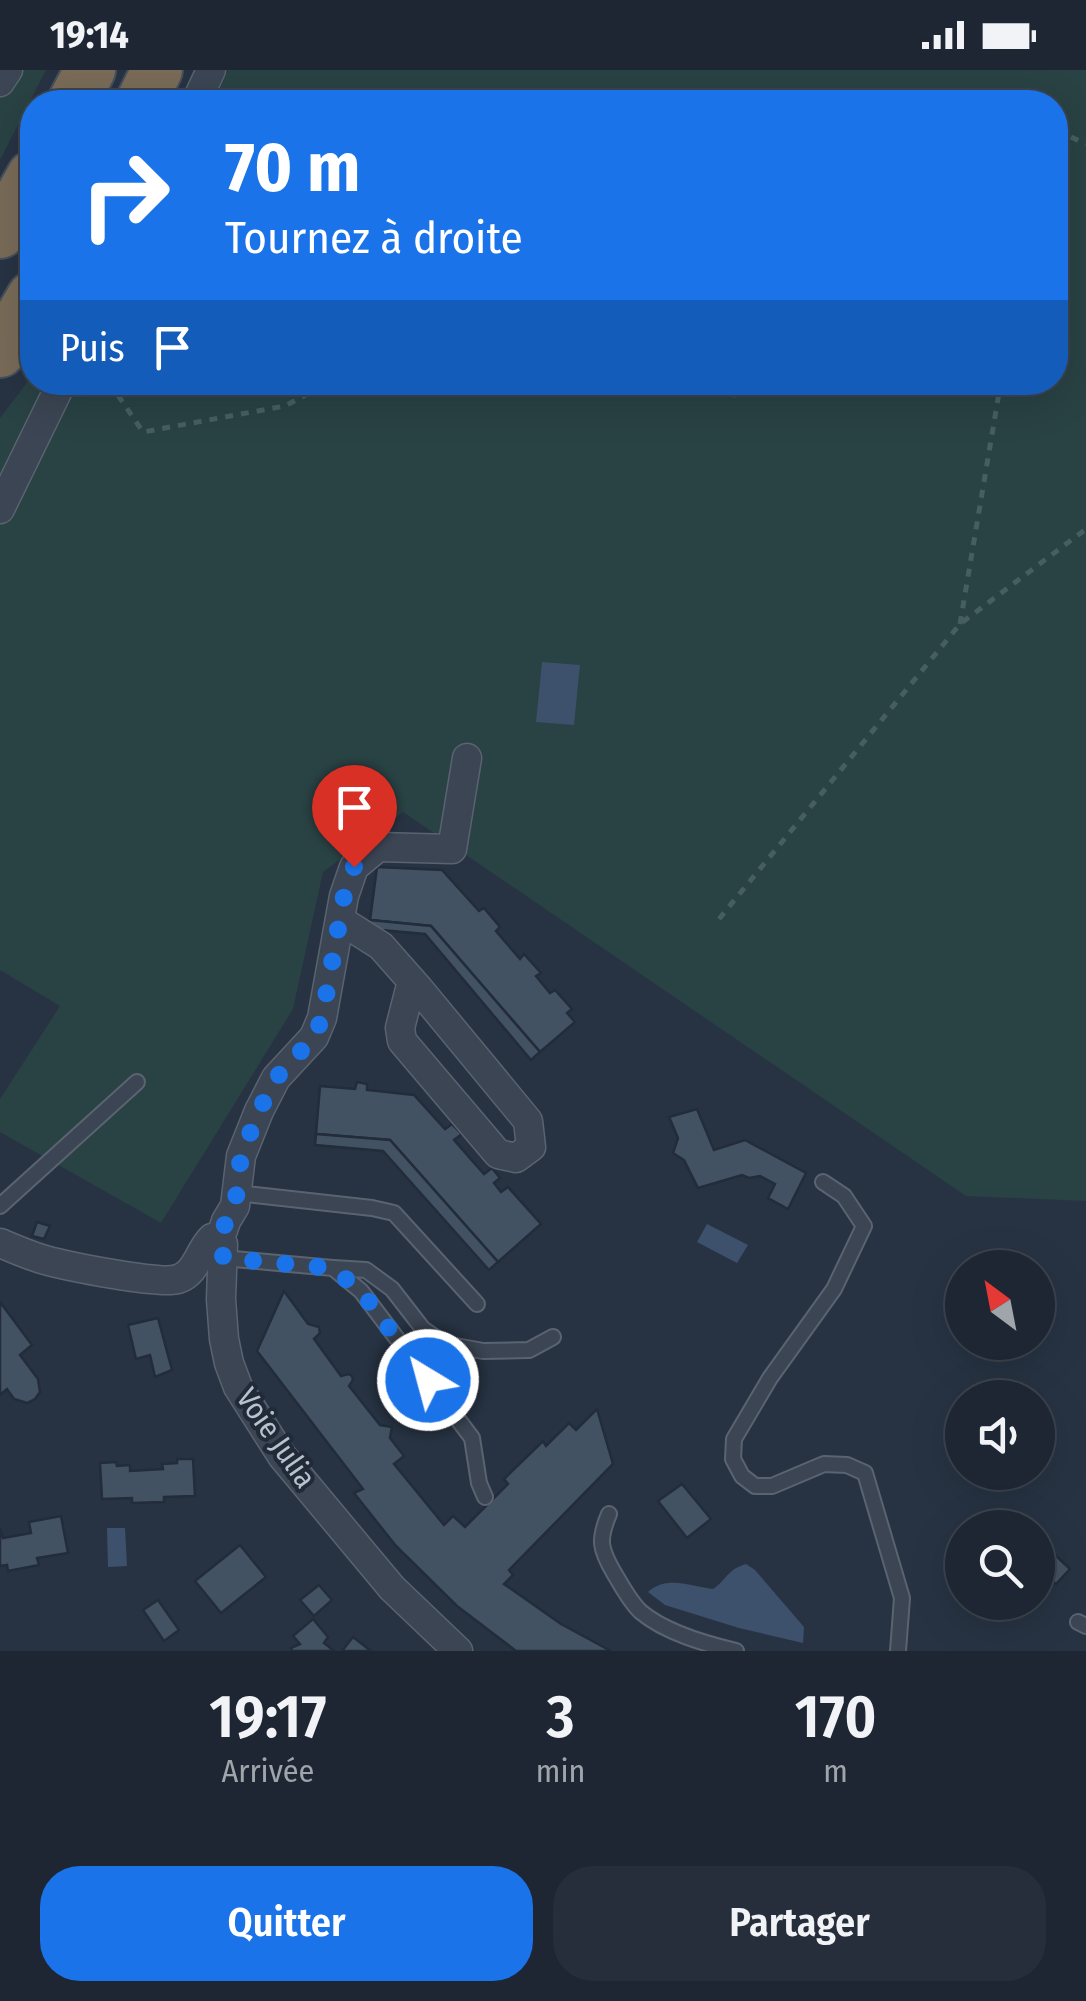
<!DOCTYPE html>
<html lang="fr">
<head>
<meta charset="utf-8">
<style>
  :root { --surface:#1d2632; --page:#252e3a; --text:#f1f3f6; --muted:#a0a5ac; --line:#3b434d; --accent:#1a73e8 }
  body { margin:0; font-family:"Fira Sans Condensed",sans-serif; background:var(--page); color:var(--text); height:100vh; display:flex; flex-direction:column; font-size:38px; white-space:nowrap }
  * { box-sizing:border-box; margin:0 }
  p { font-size:32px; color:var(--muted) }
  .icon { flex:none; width:55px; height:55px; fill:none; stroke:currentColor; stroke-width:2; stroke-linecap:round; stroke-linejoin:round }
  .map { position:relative; height:1581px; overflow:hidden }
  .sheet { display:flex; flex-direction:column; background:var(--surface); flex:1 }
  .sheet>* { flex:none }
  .guide { position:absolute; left:20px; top:20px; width:1048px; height:305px; border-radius:40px; box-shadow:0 10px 40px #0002,0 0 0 2px var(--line); background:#1a73e8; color:#fff; overflow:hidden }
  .needle { width:65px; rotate:328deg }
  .tools { position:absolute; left:945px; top:1180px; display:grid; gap:20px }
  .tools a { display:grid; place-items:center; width:110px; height:110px; border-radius:50%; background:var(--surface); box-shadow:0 10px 40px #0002,0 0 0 2px var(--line); font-size:50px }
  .pin { position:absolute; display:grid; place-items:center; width:85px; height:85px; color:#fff; margin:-102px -42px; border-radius:50% 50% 50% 0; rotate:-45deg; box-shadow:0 0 10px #0007 }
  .pin .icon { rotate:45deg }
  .me { position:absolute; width:110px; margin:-55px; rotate:323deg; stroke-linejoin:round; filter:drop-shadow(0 0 8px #0008) }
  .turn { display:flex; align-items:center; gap:35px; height:210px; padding:0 40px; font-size:45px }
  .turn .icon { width:130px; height:130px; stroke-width:2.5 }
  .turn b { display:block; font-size:70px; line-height:85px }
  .then { display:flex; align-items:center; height:95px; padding:0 40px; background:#0003; gap:20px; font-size:38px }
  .eta { display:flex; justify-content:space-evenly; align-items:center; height:170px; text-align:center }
  .eta b { font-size:60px; font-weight:600; line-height:70px }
  .action { display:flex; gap:20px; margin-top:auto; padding:20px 40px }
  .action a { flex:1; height:115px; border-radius:40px; background:var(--accent); color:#fff; font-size:40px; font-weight:600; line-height:115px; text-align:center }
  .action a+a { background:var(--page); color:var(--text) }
  .status { display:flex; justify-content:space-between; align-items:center; height:70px; padding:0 50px; background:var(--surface); direction:ltr }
  .status svg { height:28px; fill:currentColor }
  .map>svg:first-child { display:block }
  .green { fill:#294244 }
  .water { fill:#3d516c }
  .building { fill:#435262; stroke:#222c3a; stroke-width:2.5 }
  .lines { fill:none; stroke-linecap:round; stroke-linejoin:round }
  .service-casing { stroke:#5a6370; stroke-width:18 }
  .minor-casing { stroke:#5a6370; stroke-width:31 }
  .motorway-casing { stroke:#46505d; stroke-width:54 }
  .path { stroke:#475e60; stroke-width:5; stroke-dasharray:8 8; stroke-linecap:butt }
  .service { stroke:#3b4553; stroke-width:14 }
  .minor { stroke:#3b4553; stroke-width:28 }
  .motorway { stroke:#796b58; stroke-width:50 }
  .route { stroke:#1a73e8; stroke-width:18; stroke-dasharray:0 32.4 }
  .labels { text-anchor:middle; stroke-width:8; stroke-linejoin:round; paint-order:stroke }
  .street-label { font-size:30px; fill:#b9c1cc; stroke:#202a38 }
</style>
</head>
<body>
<div class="status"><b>19:14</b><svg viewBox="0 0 49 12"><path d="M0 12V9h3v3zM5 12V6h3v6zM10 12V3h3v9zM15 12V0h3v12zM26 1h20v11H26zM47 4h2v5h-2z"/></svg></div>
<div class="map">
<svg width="1086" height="1581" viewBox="0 0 1086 1581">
  <rect width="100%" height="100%" fill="#273343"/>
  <!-- green -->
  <g class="green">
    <polygon points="0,0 46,0 0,90"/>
    <polygon points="228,0 1086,0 1086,1131 966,1126 403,742 323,802 293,939 161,1153 0,1062 0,1029 60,936 0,900 0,348 32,306 32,312 1055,312 1055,32 214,32"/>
  </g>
  <!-- water -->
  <g class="water">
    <polygon points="542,592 580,595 574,655 536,652"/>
    <polygon points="707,1154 748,1175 737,1193 697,1172"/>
    <polygon points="107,1458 125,1458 127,1496 108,1497"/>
    <path d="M746,1494L755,1500L804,1557L803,1573L739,1558L665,1535L648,1522C667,1505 689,1516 713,1519C728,1509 726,1500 746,1494Z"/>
  </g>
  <!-- building -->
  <g class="building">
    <polygon points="377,797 442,800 479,841 484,838 500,857 496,861 520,889 524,884 541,903 536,906 550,923 555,920 572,939 567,943 575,952 540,982 431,856 370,850"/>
    <polygon points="370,850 431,856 540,982 531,990 425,864 370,859"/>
    <polygon points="357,1012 367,1014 367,1020 414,1025 445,1059 452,1054 462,1064 454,1070 484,1104 492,1098 500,1108 494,1113 501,1122 508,1117 541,1154 498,1192 390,1070 316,1064 320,1016 355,1019"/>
    <polygon points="697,1039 714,1080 745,1070 806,1103 788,1139 768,1128 775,1114 760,1106 749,1108 742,1105 698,1118 684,1090 673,1083 678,1068 669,1047"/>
    <polygon points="316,1064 390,1070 498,1192 489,1200 383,1081 315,1075"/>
    <polygon points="37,1152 50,1156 44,1169 32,1166"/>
    <polygon points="284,1221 308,1254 319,1257 320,1263 314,1269 341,1306 348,1304 352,1306 353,1310 349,1316 380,1355 392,1357 390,1368 404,1386 394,1394 444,1455 453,1446 465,1457 508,1414 504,1409 543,1371 546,1376 569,1353 576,1360 597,1339 613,1394 509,1500 513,1505 504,1514 561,1554 611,1581 516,1581 457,1536 396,1476 354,1423 363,1419 257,1281"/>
    <polygon points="0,1232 32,1275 20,1285 38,1309 40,1322 35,1329 27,1333 14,1329 7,1319 0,1325"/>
    <polygon points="158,1248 172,1300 155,1307 150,1285 136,1289 128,1255"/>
    <polygon points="177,1389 193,1389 195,1426 164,1427 164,1432 132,1433 132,1428 102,1429 100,1393 116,1392 117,1396 130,1395 130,1401 163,1399 162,1394 177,1393"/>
    <polygon points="682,1414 711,1449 687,1468 658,1431"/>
    <polygon points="61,1446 68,1483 37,1488 39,1495 8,1501 7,1495 0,1496 0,1458 3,1468 31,1463 29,1452"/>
    <polygon points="240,1475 266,1507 221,1543 195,1511"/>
    <polygon points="1053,1483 1070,1499 1056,1514 1038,1499"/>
    <polygon points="319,1515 332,1530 314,1546 300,1530"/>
    <polygon points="158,1530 179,1560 164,1571 143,1540"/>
    <polygon points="313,1549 328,1567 324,1573 334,1581 292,1581 291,1578 300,1574 293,1566"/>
    <polygon points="353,1567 371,1581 342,1581"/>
  </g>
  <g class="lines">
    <!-- service casing -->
    <g class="service-casing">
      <g id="service">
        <polyline points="823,1112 844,1126 864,1156 834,1219 770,1308 734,1369 733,1389 742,1406 755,1416 772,1416 824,1394 847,1395 865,1403 902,1528 898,1581"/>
        <polyline points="237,1123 372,1138 394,1143 477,1234"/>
        <polyline points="0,1136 137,1012"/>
        <polyline points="223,1188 333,1198 361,1221 472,1368 479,1413 485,1427"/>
        <polyline points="333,1198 366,1200 392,1219 423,1259 445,1274 483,1281 529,1280 553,1267"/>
        <path d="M609,1444C598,1470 600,1479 614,1503C622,1516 630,1532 641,1542C666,1563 706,1574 736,1581"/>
        <polyline points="1078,1552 1086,1556"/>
      </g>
    </g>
    <!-- minor casing -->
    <g class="minor-casing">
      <g id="minor">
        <polyline points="0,12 8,0"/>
        <polyline points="196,32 211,0"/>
        <polyline points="0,439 62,312"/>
        <polyline points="340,850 381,876 419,919 528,1051 531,1077 516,1088 498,1084 402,971 400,958 412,911"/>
        <path d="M0,1173C15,1179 30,1186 45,1190C67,1196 160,1215 178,1209C197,1203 199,1180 212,1168L220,1169"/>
        <polyline points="458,1581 392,1518 282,1386 238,1317 229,1293 224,1269 221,1229 223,1174 220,1169 226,1151 235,1136 241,1086 259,1041 276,1008 314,967 322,948 344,826 354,797 378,777 452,779 467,688"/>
      </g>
    </g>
    <!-- motorway casing -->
    <g class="motorway-casing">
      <g id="motorway">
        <polyline points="73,32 90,0"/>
        <polyline points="141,32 157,0"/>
        <polyline points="0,163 32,106"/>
        <polyline points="0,282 32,227"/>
      </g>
    </g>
    <!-- path -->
    <g class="path">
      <polyline points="1055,67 1071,67 1086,74"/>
      <polyline points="109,312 143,362 285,336 313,321 320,312"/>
      <polyline points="718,312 734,325 764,319 780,312"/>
      <polyline points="960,554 1000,317 998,312"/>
      <polyline points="719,849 960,554 1086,459"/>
    </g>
    <!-- service -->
    <use href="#service" class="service"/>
    <!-- minor -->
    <use href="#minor" class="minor"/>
    <!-- motorway -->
    <use href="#motorway" class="motorway"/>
  </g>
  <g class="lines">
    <!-- route -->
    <polyline class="route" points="354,797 344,826 322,948 314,967 276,1008 259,1041 241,1086 235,1136 226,1151 220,1169 223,1174 223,1188 332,1198 361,1221 428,1310"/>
  </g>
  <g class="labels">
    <!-- street labels -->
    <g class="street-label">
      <text transform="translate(276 1368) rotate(55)" y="10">Voie Julia</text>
    </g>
  </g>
</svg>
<div class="tools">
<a><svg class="needle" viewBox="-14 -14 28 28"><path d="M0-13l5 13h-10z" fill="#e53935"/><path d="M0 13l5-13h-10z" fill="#a0a5ac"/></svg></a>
<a><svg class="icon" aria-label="sound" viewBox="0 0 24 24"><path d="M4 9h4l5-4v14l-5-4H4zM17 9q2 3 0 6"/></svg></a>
<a><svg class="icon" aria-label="search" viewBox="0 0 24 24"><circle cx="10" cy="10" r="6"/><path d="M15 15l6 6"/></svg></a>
</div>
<div class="pin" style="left:354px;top:797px;background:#d93025"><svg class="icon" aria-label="arrive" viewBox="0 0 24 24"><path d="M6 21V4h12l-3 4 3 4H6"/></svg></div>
<svg class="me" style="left:428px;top:1310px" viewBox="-20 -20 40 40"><circle r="17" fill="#1a73e8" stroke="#fff" stroke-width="3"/><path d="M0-11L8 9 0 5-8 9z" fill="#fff"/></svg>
<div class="guide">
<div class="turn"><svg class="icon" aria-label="right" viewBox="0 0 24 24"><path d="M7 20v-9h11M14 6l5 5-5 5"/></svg><div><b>70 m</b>Tournez à droite</div></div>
<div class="then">Puis<svg class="icon" aria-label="arrive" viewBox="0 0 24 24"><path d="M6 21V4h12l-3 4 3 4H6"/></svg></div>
</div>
</div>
<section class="sheet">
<div class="eta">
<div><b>19:17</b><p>Arrivée</p></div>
<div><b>3</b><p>min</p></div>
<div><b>170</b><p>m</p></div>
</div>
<div class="action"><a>Quitter</a><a>Partager</a></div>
</section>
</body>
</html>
